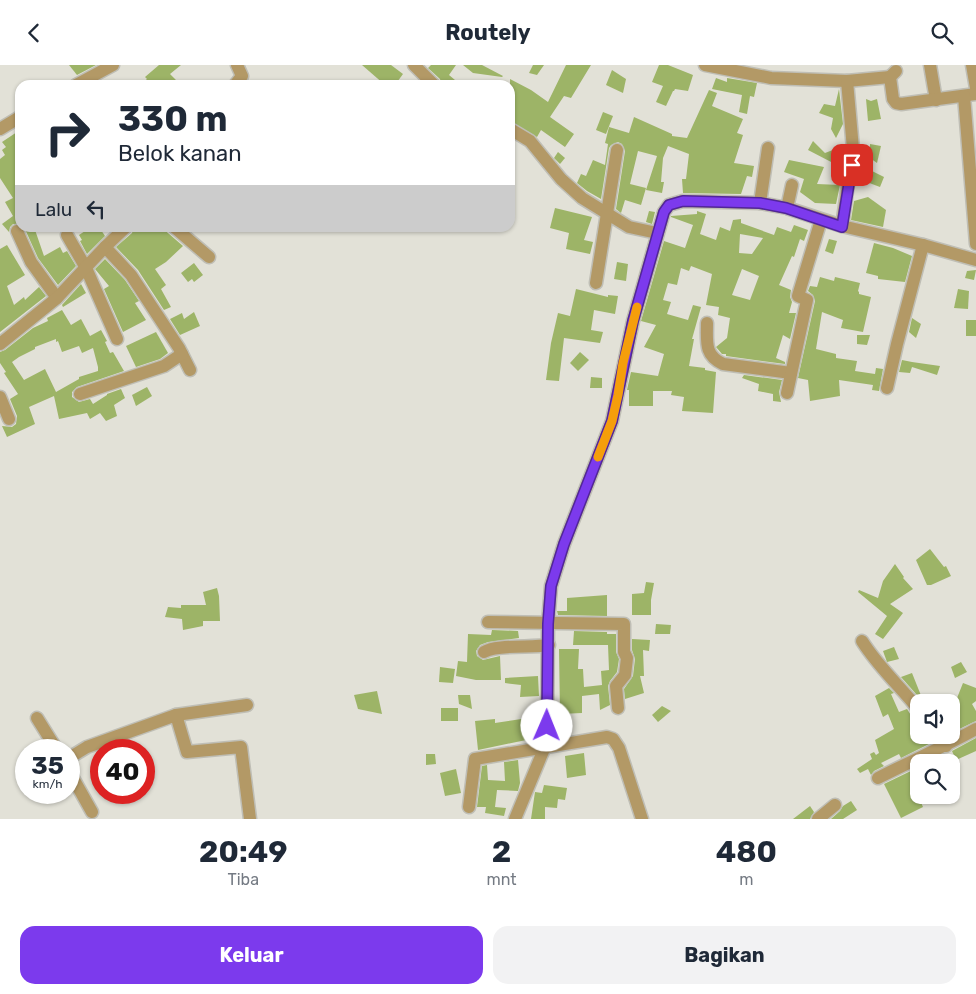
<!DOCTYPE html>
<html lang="id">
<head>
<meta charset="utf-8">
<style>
  :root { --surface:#fff; --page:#f2f2f3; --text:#1f2937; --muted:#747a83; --accent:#7c3aed }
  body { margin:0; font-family:Rubik,sans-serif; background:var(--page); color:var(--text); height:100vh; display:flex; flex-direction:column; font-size:19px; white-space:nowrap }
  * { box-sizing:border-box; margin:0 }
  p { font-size:16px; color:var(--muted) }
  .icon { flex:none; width:28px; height:28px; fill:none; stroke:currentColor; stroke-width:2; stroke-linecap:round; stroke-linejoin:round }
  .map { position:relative; height:754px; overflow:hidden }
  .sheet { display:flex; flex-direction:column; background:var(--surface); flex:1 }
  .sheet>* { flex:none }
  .guide { position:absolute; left:15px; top:15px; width:500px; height:152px; border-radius:15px; box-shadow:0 1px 4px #0004; background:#fff; color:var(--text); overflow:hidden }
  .controls { position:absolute; left:910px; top:629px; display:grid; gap:10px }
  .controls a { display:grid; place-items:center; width:50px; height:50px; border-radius:10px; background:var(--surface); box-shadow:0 1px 4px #0004; font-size:25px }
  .speed { position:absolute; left:15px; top:674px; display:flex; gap:10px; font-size:25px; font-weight:700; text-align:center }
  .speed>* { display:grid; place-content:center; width:65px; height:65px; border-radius:50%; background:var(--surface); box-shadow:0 1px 4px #0004; line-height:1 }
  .speed small { font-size:12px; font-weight:400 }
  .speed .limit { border:8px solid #d22; background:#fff; color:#111 }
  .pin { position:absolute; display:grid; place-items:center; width:42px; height:42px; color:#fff; margin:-21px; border-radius:10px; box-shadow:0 2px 8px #0006 }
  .me { position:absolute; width:55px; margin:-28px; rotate:1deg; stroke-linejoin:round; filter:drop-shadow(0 0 4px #0008) }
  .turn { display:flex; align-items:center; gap:18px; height:105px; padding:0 20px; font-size:22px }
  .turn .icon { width:65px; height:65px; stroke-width:2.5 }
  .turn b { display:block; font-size:35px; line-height:42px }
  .then { display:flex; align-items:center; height:48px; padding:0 20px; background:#0003; gap:10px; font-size:19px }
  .eta { display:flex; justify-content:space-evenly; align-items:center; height:85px; text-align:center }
  .eta b { font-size:30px; font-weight:700; line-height:35px }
  .button { display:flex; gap:10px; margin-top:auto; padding:10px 20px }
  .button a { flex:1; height:58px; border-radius:15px; background:var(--accent); color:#fff; font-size:20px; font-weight:700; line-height:58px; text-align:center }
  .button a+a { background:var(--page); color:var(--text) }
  header { display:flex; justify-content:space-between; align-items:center; height:65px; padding:0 20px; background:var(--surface); font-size:22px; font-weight:700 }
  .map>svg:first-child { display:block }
  .building { fill:#9db467; fill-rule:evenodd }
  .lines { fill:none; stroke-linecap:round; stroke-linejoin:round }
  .minor-casing { stroke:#bfbeb5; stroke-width:15 }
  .minor { stroke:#b39966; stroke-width:12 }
  .route-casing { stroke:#51269a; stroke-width:12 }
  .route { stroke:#7c3aed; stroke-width:9 }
  .slow { stroke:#f59e0b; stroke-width:9 }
</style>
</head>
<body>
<header><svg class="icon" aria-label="back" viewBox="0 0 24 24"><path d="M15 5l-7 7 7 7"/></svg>Routely<svg class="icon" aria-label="search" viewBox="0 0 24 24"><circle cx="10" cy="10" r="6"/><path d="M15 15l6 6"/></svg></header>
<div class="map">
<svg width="976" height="754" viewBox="0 0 976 754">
  <rect width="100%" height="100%" fill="#e2e1d7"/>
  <!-- building -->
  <g class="building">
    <polygon points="69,0 96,0 77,10"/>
    <polygon points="159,0 181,0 170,9 177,16 172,20 140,20 147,14 145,12"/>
    <polygon points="362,0 391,0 403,9 395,20 385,20"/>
    <polygon points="431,0 456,0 449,10 455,15 450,20 442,20 440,14 428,3"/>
    <polygon points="463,0 482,0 503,11 502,12 473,8"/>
    <polygon points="533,0 544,0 537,10 529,8"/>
    <polygon points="566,0 591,0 571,33 564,31 550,52 574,69 565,82 541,65 537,72 510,56 510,14 531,25 548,37"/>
    <polygon points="659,0 668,0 693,10 688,26 675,24 674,26 673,26 666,41 656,37 663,21 652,17"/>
    <polygon points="612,5 626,14 623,28 606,20"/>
    <polygon points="716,13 727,17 727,13 757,18 754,32 750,31 747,49 739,47 742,30 712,24"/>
    <polygon points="839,24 843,59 836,73 831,64 833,53 819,48 824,39 835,41"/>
    <polygon points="709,25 717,28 712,41 743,54 737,68 743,70 734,98 754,101 752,112 747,111 741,129 683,128 682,114 686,114 689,89 668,81 663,93 661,117 664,117 662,128 646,125 657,91 638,86 630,119 646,123 641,140 625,135 621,148 616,144 625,86 622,79 618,77 611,80 609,83 601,134 587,126 577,118 581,109 586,111 593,95 605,100 608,79 605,78 609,62 629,68 634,52 672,69 672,71 687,73"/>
    <polygon points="866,34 871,36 877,34 881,54 868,56"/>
    <polygon points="603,47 613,51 606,69 596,65"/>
    <polygon points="20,65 20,159 13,159 10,162 9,167 2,159 13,151 5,137 13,133 0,113 0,94 5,90 2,85 6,82 2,77"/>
    <polygon points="813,76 825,88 838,83 835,99 808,85"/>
    <polygon points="870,79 881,81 877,98 870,93"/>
    <polygon points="558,87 565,93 560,99 554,93"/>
    <polygon points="789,95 824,102 817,119 840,120 836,139 815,138 800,127 804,114 784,107"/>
    <polygon points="868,104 884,112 880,122 864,116"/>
    <polygon points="868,132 886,145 883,162 851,155 854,136"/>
    <polygon points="555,143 592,152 584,175 593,177 590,189 566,184 569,168 550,163"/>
    <polygon points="649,146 655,147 652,159 646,157"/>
    <path d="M697,146L706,149L700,169L716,175L720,162L730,166L733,155L741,154V158L774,170L777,162L791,167L794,160L808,165L804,176L800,174L794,192L792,191L779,220L791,225L790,232L792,237L789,248H796L790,274L783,270L776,293L785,297V299L726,291V289H722L716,282L727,273L730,253L718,250L719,242L706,240L712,209L691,201L689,206L681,203L677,220L668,218L663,235L671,237L667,249L688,255L693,240L701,242L692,274H694L689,301L705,303V305L716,307L713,348L682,346L684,332L671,330L672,326H653V341H629V325H627L631,307L658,311L664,289L644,282L656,260L641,256L664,176L685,183L693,160L671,152V151L697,149ZM740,169L763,173L752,189L739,188ZM742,204L759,211L750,235L732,230Z"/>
    <polygon points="24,162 34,162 44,191 60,182 63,188 67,186 76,201 58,220 38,193"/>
    <polygon points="91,162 99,162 105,171 87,189 80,176 82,175 79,170"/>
    <polygon points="134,162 161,162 183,181 166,197 155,204 166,220 161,224 171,242 164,245 138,205 116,182 132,168"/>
    <polygon points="829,174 837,176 833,189 825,186"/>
    <polygon points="874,178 893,183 912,191 905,217 878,214 878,211 866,208"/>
    <polygon points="7,180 25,210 7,221 14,240 24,232 25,235 39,222 46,231 0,267 0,184"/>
    <polygon points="105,194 125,215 139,236 135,238 146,255 123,267 104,224 109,221 95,204"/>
    <polygon points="617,197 628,199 626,216 614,214"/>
    <polygon points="194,198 203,210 194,217 192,214 188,217 181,208"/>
    <polygon points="976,205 974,215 965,213 967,206"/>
    <polygon points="820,212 834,216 835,212 860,218 858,226 859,227 859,229 871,232 863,267 841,263 843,255 822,247 816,284 836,289 836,293 857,296 855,306 875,309 876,303 883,304 879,326 872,325 873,320 839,315 840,331 810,336 808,315 798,313 815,236 813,230 808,226 810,221 817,222"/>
    <polygon points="81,219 86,228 63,242 62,240"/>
    <polygon points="576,224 608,232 608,230 618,231 615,249 594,245 591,265 603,267 600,278 564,273 559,316 546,315 551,278 558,248 570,251"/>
    <polygon points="958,224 969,226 968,244 954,243"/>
    <path d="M62,245L71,260L81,254L90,271L101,265L107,276L105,277L110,288L113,287L124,306L77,322L72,327V332L79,337L90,334L93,339L107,330V329L121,324L125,333L114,340L117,351L106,356L100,348L90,354L87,348L59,354L54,331L29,342L35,359L7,372L2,361L12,362L16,359L17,351L10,334L18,329L4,308L6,307L0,298V287L5,285L33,263L48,256L47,253ZM56,274V277L58,276L62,287L79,281L82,288L93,283L98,302V306L79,312V314L56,327L45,304L24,315L12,297L19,292L35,284V282Z"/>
    <polygon points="194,247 200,261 180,270 170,254 182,248 184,254"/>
    <polygon points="912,253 921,259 916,273 909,267"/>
    <rect x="966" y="255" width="10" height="16"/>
    <polygon points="156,267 168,288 160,294 136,302 126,281"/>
    <polygon points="857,270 870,270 867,280 857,279"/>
    <polygon points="580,287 589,295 578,306 570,298"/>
    <polygon points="902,295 912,297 940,301 937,310 912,302 910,308 899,307"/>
    <polygon points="744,310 782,315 779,327 781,337 773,336 773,329 758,326 759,319 742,313"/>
    <polygon points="591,312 602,313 602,323 590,323"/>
    <polygon points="147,322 152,331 136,341 132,330"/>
    <polygon points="930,484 944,502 946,501 951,511 931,520 927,520 916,495"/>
    <polygon points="895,499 904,512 903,513 913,524 890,539 903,548 883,574 875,569 887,551 858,527 859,525 878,533 883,516"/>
    <polygon points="646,517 654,518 651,535 651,550 632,550 632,529 644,528"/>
    <polygon points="217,523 219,531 220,556 203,556 203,561 183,565 182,554 165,552 168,542 181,543 181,540 206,540 203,527"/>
    <polygon points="607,530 607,551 558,550 557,546 567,546 567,533"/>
    <polygon points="656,559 671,560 670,569 655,569"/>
    <polygon points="492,565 518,566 519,573 488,577 480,580 476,586 477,591 483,595 500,591 501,615 476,615 456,611 458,596 467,597 468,569 491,570"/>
    <polygon points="574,566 607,567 607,569 616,569 616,587 619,594 617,607 610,616 608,621 610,640 600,645 599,629 582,631 582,648 560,649 559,584 579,584 578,604 583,604 584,622 602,620 601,606 609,605 608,580 573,580"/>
    <polygon points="632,574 650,575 649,586 643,585 644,611 640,611 644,628 625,634 624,624 633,611 635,594 632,585"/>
    <polygon points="894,582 899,594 887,597 883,586"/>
    <polygon points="961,597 967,607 955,613 951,602"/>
    <polygon points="440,602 455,604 453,618 439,617"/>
    <polygon points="912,608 924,638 901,612"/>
    <polygon points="538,611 539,631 520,632 521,620 505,618 505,613"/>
    <polygon points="963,618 976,623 976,636 972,639 976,646 976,656 951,668 951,636 957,633"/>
    <polygon points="889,623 894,628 891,629 899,647 907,644 919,663 919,670 929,670 933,677 901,693 899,689 881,698 884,701 874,706 871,710 868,704 860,708 857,704 872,694 870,689 874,687 876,690 879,688 875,675 894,664 888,649 883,652 875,631"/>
    <polygon points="377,626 382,649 358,644 354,630"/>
    <polygon points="458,630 470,630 472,644 459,639"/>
    <polygon points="662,641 671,646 658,657 652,650"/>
    <rect x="441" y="643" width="17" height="13"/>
    <polygon points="528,653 531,674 478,685 475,656 495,654 495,658"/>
    <polygon points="976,673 976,686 956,695 952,686"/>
    <polygon points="584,688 586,710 567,713 565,691"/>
    <polygon points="426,689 435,689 436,699 426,700"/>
    <polygon points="518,695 520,718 518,726 497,725 495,742 506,743 504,751 485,748 486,742 477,742 482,701 487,700 488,715 505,716 504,697"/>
    <polygon points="456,704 461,728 445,731 440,708"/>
    <polygon points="915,704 919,711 919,733 923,742 901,753 884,719"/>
    <polygon points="544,720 567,723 565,735 558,734 557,743 545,742 545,754 531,754 535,727 542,728"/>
    <polygon points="851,736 857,745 843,754 831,754 840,746 843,741"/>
    <polygon points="810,741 814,747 810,754 793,754"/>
  </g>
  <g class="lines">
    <!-- minor casing -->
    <g class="minor-casing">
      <g id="minor">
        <polyline points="414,0 434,20"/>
        <polyline points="705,0 771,13 847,16 890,12"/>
        <polyline points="930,0 936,35"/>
        <polyline points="972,0 976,23"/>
        <polyline points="896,6 890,12 893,34 896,38 901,39 976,29"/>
        <polyline points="76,20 113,0"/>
        <polyline points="235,20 242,11 237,0"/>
        <polyline points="964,31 976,179"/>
        <polyline points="0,64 20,52"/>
        <polyline points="510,64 530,76 561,114 582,133 629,162 657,168"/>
        <polyline points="760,138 768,83"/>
        <polyline points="787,143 792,120"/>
        <polyline points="842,161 853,84 847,16"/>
        <polyline points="126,162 105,182 131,210 179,283 190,305"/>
        <polyline points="174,162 209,192"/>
        <polyline points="17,166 31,197 57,233"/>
        <polyline points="67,170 86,203 117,274"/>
        <polyline points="596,218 617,85"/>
        <path d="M707,258C707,277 704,290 723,299L791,308"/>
        <polyline points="0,279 57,233 105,182"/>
        <polyline points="887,323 897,279 923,180"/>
        <polyline points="787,328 807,235 798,231 821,155"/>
        <polyline points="80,329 164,301 182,289"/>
        <polyline points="0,332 9,354"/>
        <polyline points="488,557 624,559 624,587 627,593 625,610 616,621 618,643"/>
        <path d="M862,576C879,603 900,621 919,645"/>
        <path d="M484,587C496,579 532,583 549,580"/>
        <polyline points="176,650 187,687 241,682 250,754"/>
        <polyline points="37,653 57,685"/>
        <polyline points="937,670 946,681"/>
        <polyline points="69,693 87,682 176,650 247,640"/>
        <polyline points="69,706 92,747"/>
        <path d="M878,713C911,696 944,682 976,664"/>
        <polyline points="469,742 475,694 607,672 613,674 619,683 642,754"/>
        <polyline points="515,754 544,684 547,661 548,559 551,521 564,479 612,356 633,256 664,147 669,140 683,136 760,138 787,143 842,161 923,180 976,195"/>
        <polyline points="818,754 835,740"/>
      </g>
    </g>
    <!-- minor -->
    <use href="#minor" class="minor"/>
  </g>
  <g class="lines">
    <!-- route casing -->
    <g class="route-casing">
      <polyline id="route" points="547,661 548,559 551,521 564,479 612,356 633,256 664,147 669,140 683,136 760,138 786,143 842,162 852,100"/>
    </g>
    <!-- route -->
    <use href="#route" class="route"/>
    <!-- slow -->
    <polyline class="slow" points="598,392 612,356 618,330 623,298 637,242"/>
  </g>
</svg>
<div class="controls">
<a><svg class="icon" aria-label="sound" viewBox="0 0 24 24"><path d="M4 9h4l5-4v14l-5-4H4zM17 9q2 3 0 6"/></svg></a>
<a><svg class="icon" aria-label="search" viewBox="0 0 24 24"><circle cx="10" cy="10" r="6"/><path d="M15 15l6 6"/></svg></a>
</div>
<div class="speed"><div>35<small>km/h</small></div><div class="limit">40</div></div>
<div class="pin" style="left:852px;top:100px;background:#d93025"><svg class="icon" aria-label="arrive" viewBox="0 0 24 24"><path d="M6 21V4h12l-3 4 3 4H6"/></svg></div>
<svg class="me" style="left:547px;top:661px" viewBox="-20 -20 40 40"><circle r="19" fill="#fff"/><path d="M0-13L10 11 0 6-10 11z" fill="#7c3aed"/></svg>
<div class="guide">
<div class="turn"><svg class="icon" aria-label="right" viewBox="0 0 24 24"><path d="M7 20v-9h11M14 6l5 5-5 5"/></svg><div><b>330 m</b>Belok kanan</div></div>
<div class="then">Lalu<svg class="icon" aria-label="left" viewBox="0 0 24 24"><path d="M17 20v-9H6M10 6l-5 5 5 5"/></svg></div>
</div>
</div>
<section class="sheet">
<div class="eta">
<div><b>20:49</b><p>Tiba</p></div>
<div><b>2</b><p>mnt</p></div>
<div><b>480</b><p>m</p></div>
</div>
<div class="button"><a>Keluar</a><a>Bagikan</a></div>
</section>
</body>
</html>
